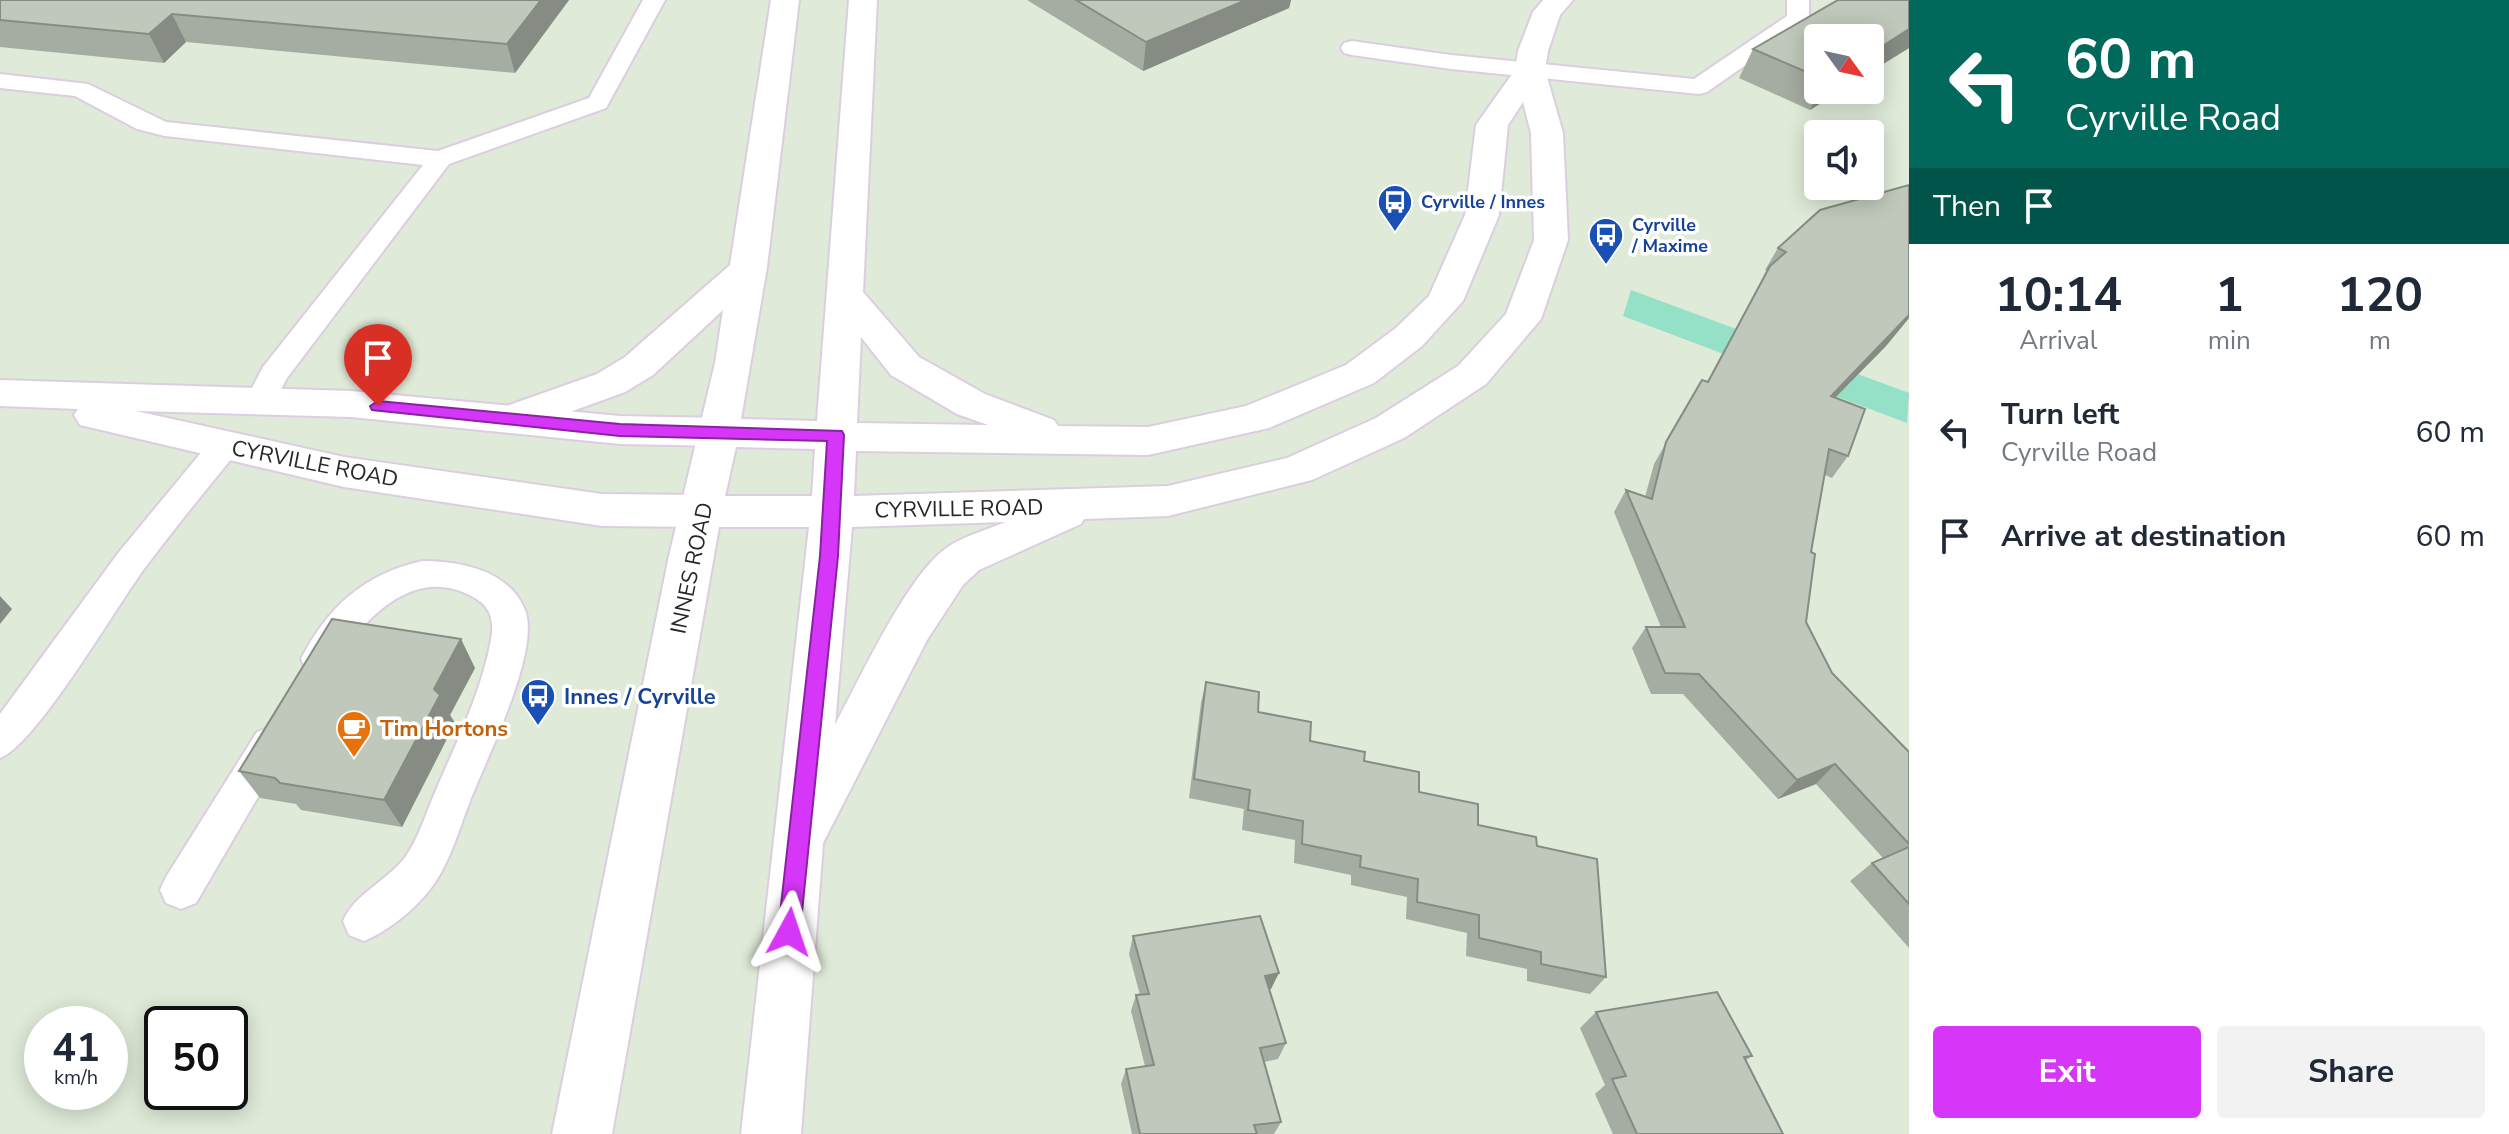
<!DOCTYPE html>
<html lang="en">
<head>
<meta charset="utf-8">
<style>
  :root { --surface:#fff; --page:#f2f2f3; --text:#1f2937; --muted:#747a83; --accent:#d536f8 }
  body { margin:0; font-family:"Nunito Sans",sans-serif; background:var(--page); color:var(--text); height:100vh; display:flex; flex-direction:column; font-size:30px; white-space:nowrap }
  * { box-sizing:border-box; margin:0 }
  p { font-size:26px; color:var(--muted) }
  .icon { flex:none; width:44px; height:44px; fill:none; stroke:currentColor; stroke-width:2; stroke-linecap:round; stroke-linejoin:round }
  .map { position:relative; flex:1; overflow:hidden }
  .details { display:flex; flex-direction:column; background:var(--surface); width:600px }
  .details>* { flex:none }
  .hud { background:#00695c; color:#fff; overflow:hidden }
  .needle { width:52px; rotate:123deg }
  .buttons { position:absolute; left:1804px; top:24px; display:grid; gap:16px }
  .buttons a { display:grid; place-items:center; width:80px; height:80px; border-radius:8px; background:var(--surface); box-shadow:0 4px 20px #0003; font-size:40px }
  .speed { position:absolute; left:24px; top:1006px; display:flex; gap:16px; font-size:40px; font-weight:700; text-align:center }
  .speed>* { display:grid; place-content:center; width:104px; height:104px; border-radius:50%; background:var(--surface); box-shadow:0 4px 20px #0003; line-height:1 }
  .speed small { font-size:20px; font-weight:400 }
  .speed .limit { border:4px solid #111; border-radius:12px; background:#fff; color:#111 }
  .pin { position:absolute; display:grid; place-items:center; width:68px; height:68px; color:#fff; margin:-82px -34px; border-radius:50% 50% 50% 0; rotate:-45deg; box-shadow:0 0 8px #0007 }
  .pin .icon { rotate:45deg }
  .me { position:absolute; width:88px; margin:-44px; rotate:5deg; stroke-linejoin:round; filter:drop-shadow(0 0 6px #0008) }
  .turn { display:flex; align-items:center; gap:28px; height:168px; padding:0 24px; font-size:36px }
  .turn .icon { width:104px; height:104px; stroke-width:2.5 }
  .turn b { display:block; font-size:56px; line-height:68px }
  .then { display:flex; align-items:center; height:76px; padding:0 24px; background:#0003; gap:16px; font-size:30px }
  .eta { display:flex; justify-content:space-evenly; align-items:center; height:136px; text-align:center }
  .eta b { font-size:48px; font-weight:700; line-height:56px }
  .button { display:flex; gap:16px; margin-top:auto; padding:16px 24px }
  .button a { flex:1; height:92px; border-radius:8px; background:var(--accent); color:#fff; font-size:32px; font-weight:700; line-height:92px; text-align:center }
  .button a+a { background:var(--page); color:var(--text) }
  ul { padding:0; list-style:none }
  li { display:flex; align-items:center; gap:24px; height:104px; padding:0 24px }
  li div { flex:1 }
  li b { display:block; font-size:30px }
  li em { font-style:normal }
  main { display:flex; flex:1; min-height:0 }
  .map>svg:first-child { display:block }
  .green { fill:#94e1c7 }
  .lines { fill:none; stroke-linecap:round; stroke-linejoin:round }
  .lane-casing { stroke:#ddcde0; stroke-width:4 }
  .street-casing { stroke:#ddcde0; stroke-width:4 }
  .secondary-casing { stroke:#ddcde0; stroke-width:4 }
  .lane { fill:#fff; fill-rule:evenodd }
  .street { fill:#fff; fill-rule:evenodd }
  .secondary { fill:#fff; fill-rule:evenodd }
  .wall { fill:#a5aca1 }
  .shaded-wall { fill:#868c83 }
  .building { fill:#c0c8bb; stroke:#868c83; stroke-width:2 }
  .route { fill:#d536f8; stroke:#8a23a1; stroke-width:2 }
  .labels { text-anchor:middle; stroke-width:7; stroke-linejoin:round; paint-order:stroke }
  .far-transit-label { font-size:18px; font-weight:bold; fill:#164399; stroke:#fff; text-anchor:start }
  .street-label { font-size:22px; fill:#272727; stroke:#fff }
  .transit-label { font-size:22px; font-weight:bold; fill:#164399; stroke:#fff; text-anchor:start }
  .food-label { font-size:22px; font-weight:bold; fill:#c56008; stroke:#fff; text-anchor:start }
</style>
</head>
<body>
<main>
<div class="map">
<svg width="1909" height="1134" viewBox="0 0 1909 1134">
  <rect width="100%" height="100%" fill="#dfead8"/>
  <!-- green -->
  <polygon class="green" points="1631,290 1909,393 1907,423 1623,316"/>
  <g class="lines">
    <!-- lane casing -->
    <g class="lane-casing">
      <g id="lane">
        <polygon points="643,0 665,0 606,108 449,164 287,378 271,408 260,411 249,408 245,401 263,367 423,165 165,136 137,129 75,96 0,88 0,74 88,84 166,122 438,151 589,98"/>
        <polygon points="1787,0 1809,0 1809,18 1806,23 1707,92 1699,94 1451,69 1352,55 1344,53 1341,48 1344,43 1352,41 1451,55 1694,79 1787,16"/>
        <path d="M225,434L236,437L241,445L236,453C205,491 174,529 144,569C116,607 36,745 0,758V714L119,552L214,437Z"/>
        <path d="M422,561C460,561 509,570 525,610C541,651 486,759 470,801C459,829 451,859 434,884C418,907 390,930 364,941L349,935L343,921C355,893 388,881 406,856C419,837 425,816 434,795C455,745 481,694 491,640C494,622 492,608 475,598C426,569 382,601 351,641C345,649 338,665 329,670C321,675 315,672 306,669L301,659C328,606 365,574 422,561Z"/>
        <polygon points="270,727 283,732 289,743 283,754 196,903 181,909 166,903 160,890 166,877 257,732"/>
      </g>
    </g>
    <!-- street casing -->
    <g class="street-casing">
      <polygon id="street" points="0,380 351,391 620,416 721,418 735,422 741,432 735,442 721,446 620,444 351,417 136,411 344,457 602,494 703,495 718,500 724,511 718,522 703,527 602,526 344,487 80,425 74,415 78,409 0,406"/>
    </g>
    <!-- secondary casing -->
    <g class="secondary-casing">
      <path id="secondary" d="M771,0H799L767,267L741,419L817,421L849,0H877L863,292L919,357L985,394L1054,420L1058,426L1148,427L1246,406L1346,365L1396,328L1429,296L1465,215L1476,125L1515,70L1518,51L1533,12L1543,0H1573L1560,15L1548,51L1545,70L1563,133L1568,240L1541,319L1486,384L1404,438L1312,480L1168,516L1084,519L1081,524L979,570L963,585L927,640L823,843L801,1134H741L809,527H719L612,1134H552L669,556L715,363L723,310L653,375L625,392L512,433L498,429L492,419L498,409L597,374L625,357L730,265ZM1523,102L1531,133L1534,240L1506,314L1458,366L1376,418L1287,458L1168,486L854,496L856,451L1148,455L1269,428L1374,383L1422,346L1463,301L1499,215L1508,125ZM861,337L891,375L957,414L988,425L857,423ZM736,447L815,449L812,496H725ZM1005,522C987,530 964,536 948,547C908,573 859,681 835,725L852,527Z"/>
    </g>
    <!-- lane -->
    <use href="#lane" class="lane"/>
    <!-- street -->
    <use href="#street" class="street"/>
    <!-- secondary -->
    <use href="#secondary" class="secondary"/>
  </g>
  <!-- wall -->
  <g class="wall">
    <polygon points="0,0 569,0 515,73 186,42 164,63 0,47"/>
    <polygon points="1027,0 1291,0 1289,8 1143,71"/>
    <polygon points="1909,0 1909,48 1870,72 1818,38 1818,90 1842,90 1810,110 1739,78 1753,49"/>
    <polygon points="1909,185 1909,318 1886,346 1835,398 1848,456 1832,478 1825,475 1811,552 1806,622 1832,673 1909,752 1909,948 1850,881 1872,863 1883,858 1816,784 1778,799 1683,694 1651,694 1632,648 1646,627 1661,627 1614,512 1626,490 1645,497 1654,464 1702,380 1707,382 1767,271 1765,270 1778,248"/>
    <polygon points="475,668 450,715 455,723 402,827 301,810 296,804 260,798 239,771"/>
    <polygon points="1206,682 1310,741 1364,761 1478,825 1537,846 1606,977 1590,994 1527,981 1527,969 1466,956 1467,933 1406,919 1407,897 1351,885 1351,875 1294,863 1295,840 1242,830 1244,809 1189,798 1201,703"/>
    <polygon points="1133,936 1271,989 1269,990 1286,1043 1278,1059 1264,1062 1281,1122 1274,1134 1132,1134 1121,1084 1126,1069 1145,1066 1131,1011 1136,995 1140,995 1129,954"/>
    <polygon points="1596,1012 1752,1056 1745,1061 1783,1134 1613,1134 1595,1094 1605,1085 1580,1028"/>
  </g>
  <!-- shaded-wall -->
  <g class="shaded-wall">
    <polygon points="541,0 569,0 515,73 507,44"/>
    <polygon points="1246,0 1291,0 1289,8 1143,71 1146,42"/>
    <polygon points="172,14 186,42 164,63 149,34"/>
    <polygon points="1909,29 1909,48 1870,72 1870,54"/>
    <polygon points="1821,90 1842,90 1810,110"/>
    <polygon points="1909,315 1909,318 1886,346 1815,418 1831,396"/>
    <polygon points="0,596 12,609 0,624"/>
    <polygon points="461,639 475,668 450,715 455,723 402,827 384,800 434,689"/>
    <polygon points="1835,764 1816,784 1778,799 1797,780"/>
    <polygon points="1279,973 1271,989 1257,993 1265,976"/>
  </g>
  <!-- building -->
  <g class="building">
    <polygon points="0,0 541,0 507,44 172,14 149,34 0,20"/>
    <polygon points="1076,0 1246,0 1146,42"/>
    <polygon points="1838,0 1909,0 1909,29 1870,54 1870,38 1818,38 1818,77 1753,49"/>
    <polygon points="1909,185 1909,315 1831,396 1865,409 1848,456 1829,449 1811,552 1815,554 1806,622 1832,673 1909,752 1909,844 1835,764 1797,780 1699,674 1665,673 1646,627 1685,627 1626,490 1652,499 1666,442 1702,380 1708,382 1770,266 1786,252 1778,248 1820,210"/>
    <polygon points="332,619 461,639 434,689 440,695 384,800 280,783 275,778 239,771"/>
    <polygon points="1206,682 1259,692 1258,712 1311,722 1310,741 1365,752 1364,761 1419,772 1419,792 1478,804 1478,825 1536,837 1537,846 1597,859 1606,977 1541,964 1541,952 1479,938 1479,915 1417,902 1418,879 1360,867 1361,856 1302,844 1303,821 1248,810 1250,790 1194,779"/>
    <polygon points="1909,847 1909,904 1872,863"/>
    <polygon points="1260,916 1279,973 1265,976 1286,1043 1260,1048 1281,1122 1254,1125 1257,1134 1140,1134 1126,1069 1154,1065 1136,995 1149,994 1133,936"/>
    <polygon points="1717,992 1752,1056 1744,1057 1783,1134 1637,1134 1612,1079 1626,1076 1596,1012"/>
  </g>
  <!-- route -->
  <polygon class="route" points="378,401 620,424 842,431 844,435 838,556 800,932 797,940 789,943 781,940 778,932 820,556 827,441 620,436 372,410 370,406"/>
  <!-- icons -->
  <defs>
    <g id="bus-pin" transform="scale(1.8)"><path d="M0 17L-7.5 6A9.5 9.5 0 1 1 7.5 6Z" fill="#1a4fb4" stroke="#fff"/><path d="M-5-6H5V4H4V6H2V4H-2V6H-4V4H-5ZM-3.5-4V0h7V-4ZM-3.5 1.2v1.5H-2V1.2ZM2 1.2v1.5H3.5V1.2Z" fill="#fff"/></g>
    <g id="cafe-pin" transform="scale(1.8)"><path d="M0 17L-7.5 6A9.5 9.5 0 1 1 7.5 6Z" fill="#e8710a" stroke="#fff"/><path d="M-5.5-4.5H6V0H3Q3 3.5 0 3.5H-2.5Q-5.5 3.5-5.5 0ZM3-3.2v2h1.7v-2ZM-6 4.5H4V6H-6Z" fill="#fff"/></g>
  </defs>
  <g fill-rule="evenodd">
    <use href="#bus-pin" x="1395" y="202"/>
    <use href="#bus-pin" x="1606" y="235"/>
    <use href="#bus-pin" x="538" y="696"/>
    <use href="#cafe-pin" x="354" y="728"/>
  </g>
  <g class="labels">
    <!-- far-transit labels -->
    <g class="far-transit-label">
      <text x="1421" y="208">Cyrville / Innes</text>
      <text x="1632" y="231">Cyrville<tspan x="1632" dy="21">/ Maxime</tspan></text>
    </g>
    <!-- street labels -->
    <g class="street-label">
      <text transform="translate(315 463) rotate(11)" y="8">CYRVILLE ROAD</text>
      <text transform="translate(959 508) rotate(-1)" y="8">CYRVILLE ROAD</text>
      <text transform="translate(691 568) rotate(-78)" y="8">INNES ROAD</text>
    </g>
    <!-- transit labels -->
    <g class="transit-label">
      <text x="564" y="704">Innes / Cyrville</text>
    </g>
    <!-- food labels -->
    <g class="food-label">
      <text x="380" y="736">Tim Hortons</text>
    </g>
  </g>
</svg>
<div class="buttons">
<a><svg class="needle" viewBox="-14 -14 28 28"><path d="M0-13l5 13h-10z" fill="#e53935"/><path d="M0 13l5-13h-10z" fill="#747a83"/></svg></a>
<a><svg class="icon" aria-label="sound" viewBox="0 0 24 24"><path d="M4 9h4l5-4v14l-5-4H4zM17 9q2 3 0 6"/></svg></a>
</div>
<div class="speed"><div>41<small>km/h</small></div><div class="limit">50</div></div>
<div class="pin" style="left:378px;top:406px;background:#d93025"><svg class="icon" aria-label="arrive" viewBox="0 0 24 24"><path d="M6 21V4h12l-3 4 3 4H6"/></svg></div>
<svg class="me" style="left:789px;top:932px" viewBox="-20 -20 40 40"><path d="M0-17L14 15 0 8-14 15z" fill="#d536f8" stroke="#fff" stroke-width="4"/></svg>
</div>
<section class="details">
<div class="hud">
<div class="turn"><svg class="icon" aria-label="left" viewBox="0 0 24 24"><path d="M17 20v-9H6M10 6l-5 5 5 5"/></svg><div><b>60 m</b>Cyrville Road</div></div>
<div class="then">Then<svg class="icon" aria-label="arrive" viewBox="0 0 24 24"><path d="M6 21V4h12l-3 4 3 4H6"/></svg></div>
</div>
<div class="eta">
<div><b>10:14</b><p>Arrival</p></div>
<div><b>1</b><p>min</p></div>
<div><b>120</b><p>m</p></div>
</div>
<ul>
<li><svg class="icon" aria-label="left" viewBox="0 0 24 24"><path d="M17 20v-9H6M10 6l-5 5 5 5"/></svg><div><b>Turn left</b><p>Cyrville Road</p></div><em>60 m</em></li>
<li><svg class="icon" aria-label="arrive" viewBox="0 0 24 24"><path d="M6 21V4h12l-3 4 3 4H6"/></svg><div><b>Arrive at destination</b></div><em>60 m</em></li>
</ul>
<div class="button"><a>Exit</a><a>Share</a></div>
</section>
</main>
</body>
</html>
